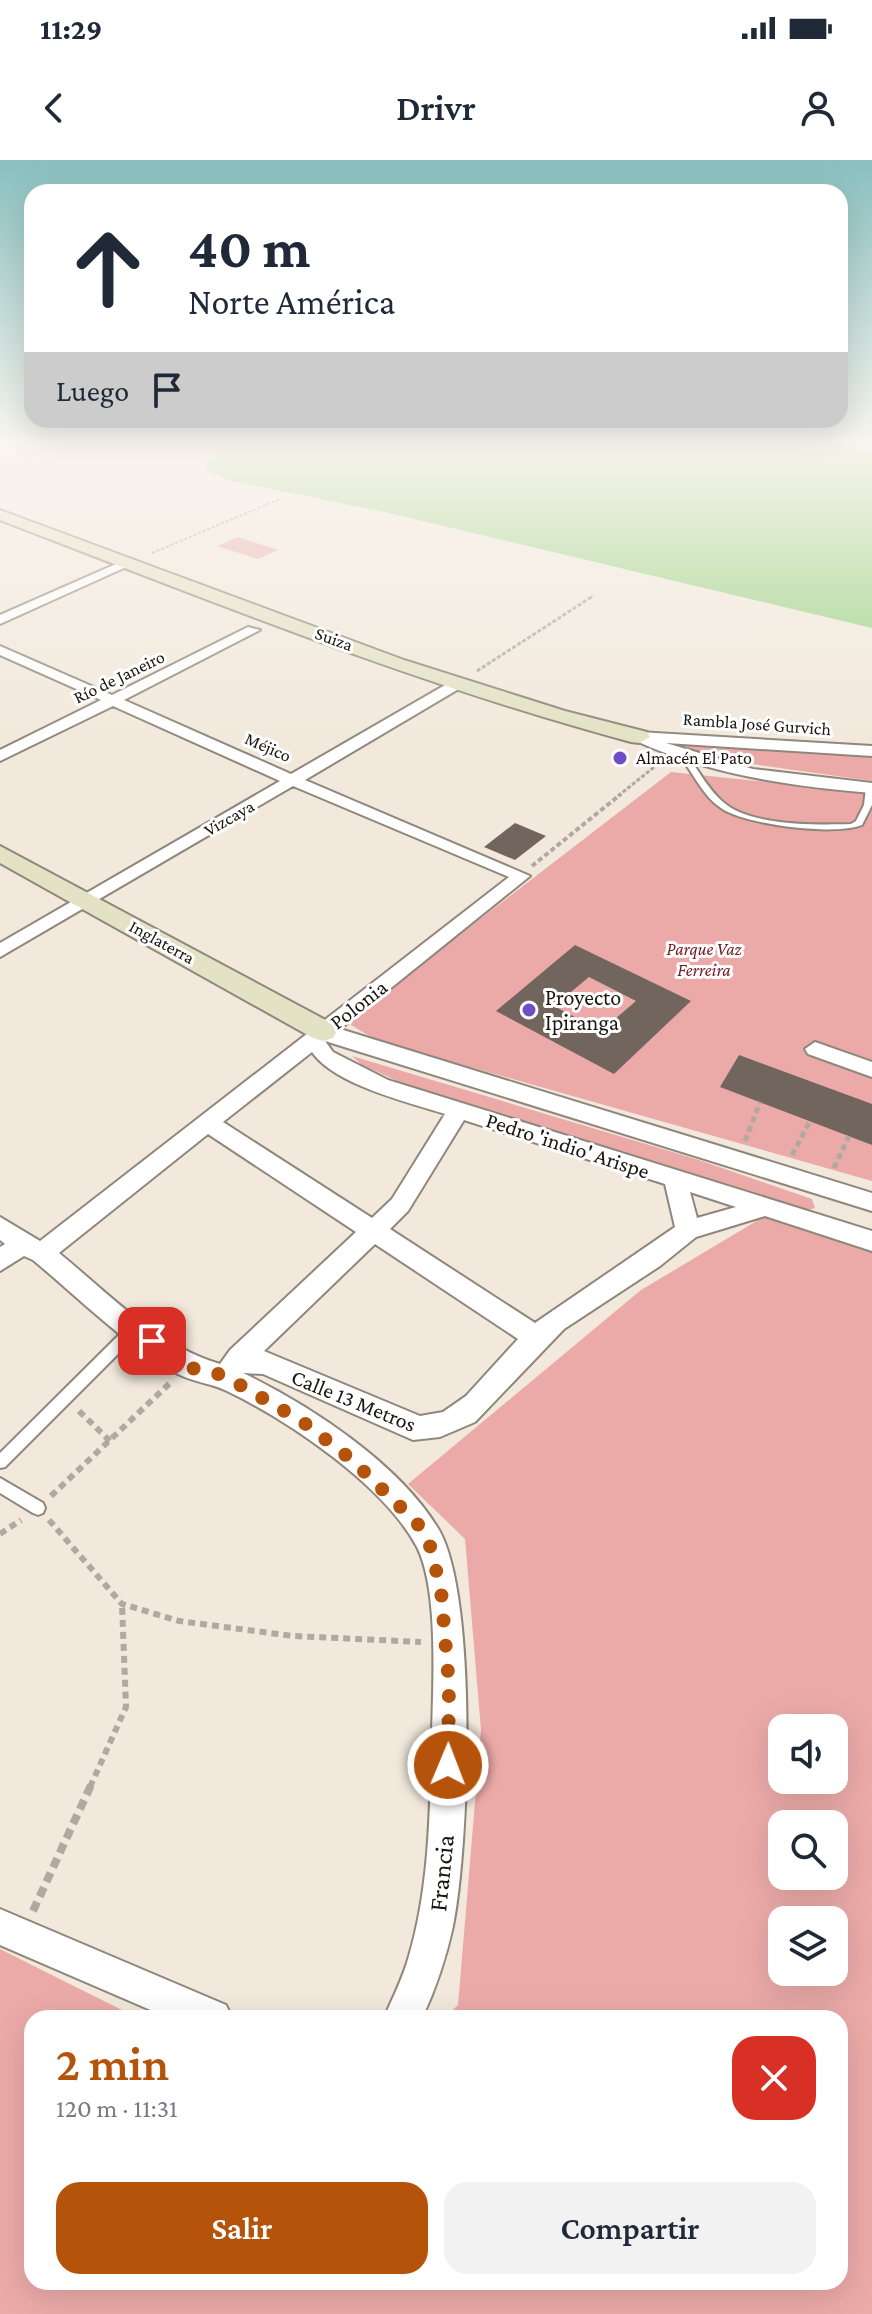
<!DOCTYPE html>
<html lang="es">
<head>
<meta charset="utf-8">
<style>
  :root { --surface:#fff; --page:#f2f2f3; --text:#1f2937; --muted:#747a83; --accent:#b45309 }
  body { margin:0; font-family:"Crimson Pro",serif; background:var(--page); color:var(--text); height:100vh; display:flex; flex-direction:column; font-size:30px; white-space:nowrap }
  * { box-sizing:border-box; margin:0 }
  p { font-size:26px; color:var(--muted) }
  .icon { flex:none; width:44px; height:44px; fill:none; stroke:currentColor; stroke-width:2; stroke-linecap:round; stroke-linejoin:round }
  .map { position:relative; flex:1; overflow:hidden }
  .sheet { position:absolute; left:24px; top:1850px; width:824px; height:280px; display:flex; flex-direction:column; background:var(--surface); border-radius:24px; box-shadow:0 8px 32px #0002 }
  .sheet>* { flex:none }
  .top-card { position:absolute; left:24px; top:24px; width:824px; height:244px; border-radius:24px; box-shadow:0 8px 32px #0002; background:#fff; color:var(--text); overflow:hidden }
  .fabs { position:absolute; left:768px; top:1554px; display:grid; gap:16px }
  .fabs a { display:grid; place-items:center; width:80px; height:80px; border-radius:16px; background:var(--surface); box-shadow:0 8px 32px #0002; font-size:40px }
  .pin { position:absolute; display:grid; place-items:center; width:68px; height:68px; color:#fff; margin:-34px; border-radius:16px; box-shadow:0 4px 12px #0006 }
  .me { position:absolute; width:88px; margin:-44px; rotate:1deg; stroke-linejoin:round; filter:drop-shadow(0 0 6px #0008) }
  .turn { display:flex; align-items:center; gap:28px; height:168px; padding:0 32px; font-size:36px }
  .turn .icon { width:104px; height:104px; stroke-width:2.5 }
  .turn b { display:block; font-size:56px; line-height:68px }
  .then { display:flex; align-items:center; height:76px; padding:0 32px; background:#0003; gap:16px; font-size:30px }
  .round { display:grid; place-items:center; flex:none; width:84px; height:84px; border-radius:24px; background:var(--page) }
  .summary { display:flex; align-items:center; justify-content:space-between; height:136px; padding:0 32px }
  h1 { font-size:48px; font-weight:600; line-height:60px; color:var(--accent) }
  .cta { display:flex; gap:16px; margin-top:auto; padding:16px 32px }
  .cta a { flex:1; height:92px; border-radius:24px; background:var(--accent); color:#fff; font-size:32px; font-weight:600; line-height:92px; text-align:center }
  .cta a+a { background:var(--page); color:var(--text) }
  .status { display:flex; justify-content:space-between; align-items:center; height:56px; padding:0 40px; background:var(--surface); direction:ltr }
  .status svg { height:22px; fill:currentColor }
  header { display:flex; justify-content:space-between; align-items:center; height:104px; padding:0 32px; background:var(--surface); font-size:36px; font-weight:600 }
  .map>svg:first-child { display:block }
  .green { fill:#ebaaa8; fill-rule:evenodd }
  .water { fill:#98d281 }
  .building { fill:#72655e; fill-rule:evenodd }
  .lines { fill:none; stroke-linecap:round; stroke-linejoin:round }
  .lane-casing { stroke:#8f877b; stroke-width:4 }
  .street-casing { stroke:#8f877b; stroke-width:4 }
  .secondary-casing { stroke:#8f877b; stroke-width:4 }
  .path-far5 { stroke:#b0a99f; stroke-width:2; stroke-dasharray:3 2; stroke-linecap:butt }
  .path-far4 { stroke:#b0a99f; stroke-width:3; stroke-dasharray:4 2; stroke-linecap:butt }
  .path-far3 { stroke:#b0a99f; stroke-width:4; stroke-dasharray:5 3; stroke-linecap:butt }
  .path-far2 { stroke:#b0a99f; stroke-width:5; stroke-dasharray:6 4; stroke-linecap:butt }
  .path-far1 { stroke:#b0a99f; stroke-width:6; stroke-dasharray:7 5; stroke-linecap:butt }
  .path { stroke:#b0a99f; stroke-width:8; stroke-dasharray:10 6; stroke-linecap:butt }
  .lane { fill:#fff; fill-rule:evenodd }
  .street { fill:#fff; fill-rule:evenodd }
  .secondary { fill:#e3e2c4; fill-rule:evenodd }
  .route { stroke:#b45309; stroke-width:14; stroke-dasharray:0 25.2 }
  .poi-dot { fill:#704dc6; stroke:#fff; stroke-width:3 }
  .labels { text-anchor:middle; stroke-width:6; stroke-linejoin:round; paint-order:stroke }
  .far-street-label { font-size:18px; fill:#1a1713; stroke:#fff }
  .far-poi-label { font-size:18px; fill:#1a1713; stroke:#fff; text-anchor:start }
  .far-park-label { font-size:18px; font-style:italic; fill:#731822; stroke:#fff }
  .poi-label { font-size:22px; fill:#1a1713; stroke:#fff; text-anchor:start }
  .street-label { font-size:22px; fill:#1a1713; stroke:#fff }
  .near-street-label { font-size:26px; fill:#1a1713; stroke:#fff }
</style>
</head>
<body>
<div class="status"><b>11:29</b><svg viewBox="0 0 49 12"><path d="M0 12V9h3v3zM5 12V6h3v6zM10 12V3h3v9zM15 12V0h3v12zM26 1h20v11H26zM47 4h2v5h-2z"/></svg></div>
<header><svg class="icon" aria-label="back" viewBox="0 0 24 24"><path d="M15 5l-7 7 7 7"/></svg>Drivr<svg class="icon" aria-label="person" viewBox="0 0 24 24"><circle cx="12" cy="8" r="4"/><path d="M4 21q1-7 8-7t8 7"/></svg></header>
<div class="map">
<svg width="872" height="2154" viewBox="0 0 872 2154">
  <rect width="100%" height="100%" fill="#f2e9dc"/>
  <!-- green -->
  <g class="green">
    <polygon points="238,377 278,390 258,399 217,386"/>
    <polygon points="687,585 872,597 872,621 716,599 686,588"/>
    <polygon points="671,612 872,633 872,1021 435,897 371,877 351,865 353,857"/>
    <polygon points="352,896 696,999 812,1039 815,1048 805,1051 411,927 362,905"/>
    <path d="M770,1053L872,1085V2154H0V1789L138,1858H32V2122H840V1858H444L458,1845L481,1570L465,1379L408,1324L641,1130ZM782,1568H834V1620H782ZM782,1664H834V1716H782ZM782,1760H834V1812H782Z"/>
  </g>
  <!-- water -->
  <polygon class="water" points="202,282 872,282 872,468 385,352 228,320 205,310 205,303 223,297 220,291"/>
  <!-- building -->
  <g class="building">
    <polygon points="515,663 546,676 515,700 484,687"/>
    <path d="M575,785L691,841L614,914L496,851ZM589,817L636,841L601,871L554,846Z"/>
    <polygon points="739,895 872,944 872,985 720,927"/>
  </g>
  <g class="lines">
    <!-- lane casing -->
    <g class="lane-casing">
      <g id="lane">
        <path d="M683,597H689C699,612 709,630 723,642C750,666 816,665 851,664L856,661L864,645L866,628L870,626H872V645L862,665C835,676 745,665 721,648C704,637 694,615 682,599Z"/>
        <polygon points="134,1164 139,1165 140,1169 139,1173 5,1307 0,1308 0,1293 129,1165"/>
        <polygon points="0,1318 43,1343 45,1348 43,1353 38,1355 33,1353 0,1333"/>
      </g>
    </g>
    <!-- street casing -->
    <g class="street-casing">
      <g id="street">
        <polygon points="125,400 135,403 0,464 0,455"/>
        <path d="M248,467L260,470L124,540L291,614L452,521H462V527L305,620L530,716L340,869L872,1033V1051L325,881L333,892L388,920L872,1071V1091L765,1056L696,1077L660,1106L564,1169L475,1262L440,1277L413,1280L263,1214L243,1213C310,1245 401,1305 439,1370C478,1438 469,1687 453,1766C446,1798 436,1828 422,1858H384C393,1837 403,1818 409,1796C430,1725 430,1648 432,1574C433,1524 439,1431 417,1387C384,1325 289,1261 227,1231C211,1223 192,1222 176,1213C123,1183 79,1138 33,1100L24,1096L0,1111V1087L5,1084L0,1080V1057L40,1081L509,717L293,626L0,797V783L280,621L113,546L0,601V590L101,540L0,495V486L112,535ZM312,892C335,925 408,942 445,954L392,1039L372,1058L223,962ZM464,960L665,1024L675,1067L535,1163L390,1069L408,1051ZM208,974L356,1072L230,1190L220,1204C158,1186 109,1134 59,1093ZM690,1032L736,1047L697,1058ZM375,1084L518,1179L466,1236L443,1252L420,1256L264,1191Z"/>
        <path d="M639,572L872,586V596L666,583L753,609L872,623V633C789,626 710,615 634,580V574Z"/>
        <polygon points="815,882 872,902 872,917 808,894 805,889"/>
        <polygon points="0,1749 226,1845 232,1858 169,1858 0,1785"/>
      </g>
    </g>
    <!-- secondary casing -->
    <g class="secondary-casing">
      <g id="secondary">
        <path d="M0,350L404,500L565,551L647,572L650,577L639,583L631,582C415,524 209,440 0,360Z"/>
        <polygon points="0,686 333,864 337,871 333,878 323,881 313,878 0,703"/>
      </g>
    </g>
    <!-- path-far5 -->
    <g class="path-far5">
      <polyline points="152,393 280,339"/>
      <polyline points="590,438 593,436"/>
    </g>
    <!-- path-far4 -->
    <g class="path-far4">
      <polyline points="477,511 593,436"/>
      <polyline points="618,636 658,604"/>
    </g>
    <!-- path-far3 -->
    <polyline class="path-far3" points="532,706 621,634"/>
    <!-- path-far2 -->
    <g class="path-far2">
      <polyline points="745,981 760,942"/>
      <polyline points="792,995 810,961"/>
      <polyline points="834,1008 849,976"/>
    </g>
    <!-- path-far1 -->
    <g class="path-far1">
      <polyline points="79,1251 110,1281"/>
      <polyline points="51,1336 171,1222"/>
      <polyline points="49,1360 122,1444 179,1461 293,1476 421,1482"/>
      <polyline points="0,1374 21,1360"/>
      <polyline points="90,1627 126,1547 122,1444"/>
    </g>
    <!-- path -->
    <polyline class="path" points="33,1751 91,1625"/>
    <!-- lane -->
    <use href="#lane" class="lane"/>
    <!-- street -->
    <use href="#street" class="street"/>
    <!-- secondary -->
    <use href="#secondary" class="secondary"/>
  </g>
  <!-- sky -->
  <linearGradient id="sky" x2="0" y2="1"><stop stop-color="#88c0bf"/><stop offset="0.48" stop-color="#f9f5ef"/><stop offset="1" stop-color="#f9f5ef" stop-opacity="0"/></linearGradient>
  <rect width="872" height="584" fill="url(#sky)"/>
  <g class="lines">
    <!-- route -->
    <polyline class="route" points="152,1181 187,1207 223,1215 303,1262 352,1300 417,1363 429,1382 441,1430 449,1525 448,1605"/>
  </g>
  <!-- markers -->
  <g class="poi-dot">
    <circle cx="620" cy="598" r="8"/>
    <circle cx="529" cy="850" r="8"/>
  </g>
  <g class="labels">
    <!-- far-street labels -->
    <g class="far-street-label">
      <text transform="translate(334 479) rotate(20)" y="6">Suiza</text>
      <text transform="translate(119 517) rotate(-26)" y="6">Río de Janeiro</text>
      <text transform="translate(757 564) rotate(4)" y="6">Rambla José Gurvich</text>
      <text transform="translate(268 587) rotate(24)" y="6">Méjico</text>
      <text transform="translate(229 658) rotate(-30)" y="6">Vizcaya</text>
      <text transform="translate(162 782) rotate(29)" y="6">Inglaterra</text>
    </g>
    <!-- far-poi labels -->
    <g class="far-poi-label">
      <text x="636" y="604">Almacén El Pato</text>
    </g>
    <!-- far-park labels -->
    <g class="far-park-label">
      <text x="704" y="795">Parque Vaz<tspan x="704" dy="21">Ferreira</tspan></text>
    </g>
    <!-- poi labels -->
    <g class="poi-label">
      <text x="545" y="845">Proyecto<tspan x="545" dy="25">Ipiranga</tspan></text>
    </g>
    <!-- street labels -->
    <g class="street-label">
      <text transform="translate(358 844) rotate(-38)" y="8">Polonia</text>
      <text transform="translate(568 985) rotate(18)" y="8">Pedro 'indio' Arispe</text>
      <text transform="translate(354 1240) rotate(22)" y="8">Calle 13 Metros</text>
    </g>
    <!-- near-street labels -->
    <g class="near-street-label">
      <text transform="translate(441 1713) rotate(-84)" y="9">Francia</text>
    </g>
  </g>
</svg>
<div class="fabs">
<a><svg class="icon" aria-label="sound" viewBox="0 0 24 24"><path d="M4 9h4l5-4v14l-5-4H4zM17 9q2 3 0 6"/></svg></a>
<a><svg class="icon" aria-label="search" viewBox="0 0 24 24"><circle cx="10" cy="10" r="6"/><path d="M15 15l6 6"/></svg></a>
<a><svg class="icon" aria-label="layers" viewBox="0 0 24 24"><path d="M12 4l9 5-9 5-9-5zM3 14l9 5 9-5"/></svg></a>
</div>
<div class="pin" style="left:152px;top:1181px;background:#d93025"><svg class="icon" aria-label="arrive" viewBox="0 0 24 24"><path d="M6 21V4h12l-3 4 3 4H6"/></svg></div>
<svg class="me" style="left:448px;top:1605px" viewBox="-20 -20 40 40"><circle r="17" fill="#b45309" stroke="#fff" stroke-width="3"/><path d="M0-11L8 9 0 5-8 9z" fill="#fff"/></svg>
<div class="top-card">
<div class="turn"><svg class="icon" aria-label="ahead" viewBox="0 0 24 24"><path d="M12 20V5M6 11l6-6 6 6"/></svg><div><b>40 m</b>Norte América</div></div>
<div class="then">Luego<svg class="icon" aria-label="arrive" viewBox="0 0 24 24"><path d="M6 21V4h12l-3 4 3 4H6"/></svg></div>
</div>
<section class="sheet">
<div class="summary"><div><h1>2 min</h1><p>120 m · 11:31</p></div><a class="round" style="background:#d93025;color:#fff"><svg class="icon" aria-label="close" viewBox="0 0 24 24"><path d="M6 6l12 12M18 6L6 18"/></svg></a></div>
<div class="cta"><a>Salir</a><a>Compartir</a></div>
</section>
</div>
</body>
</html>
